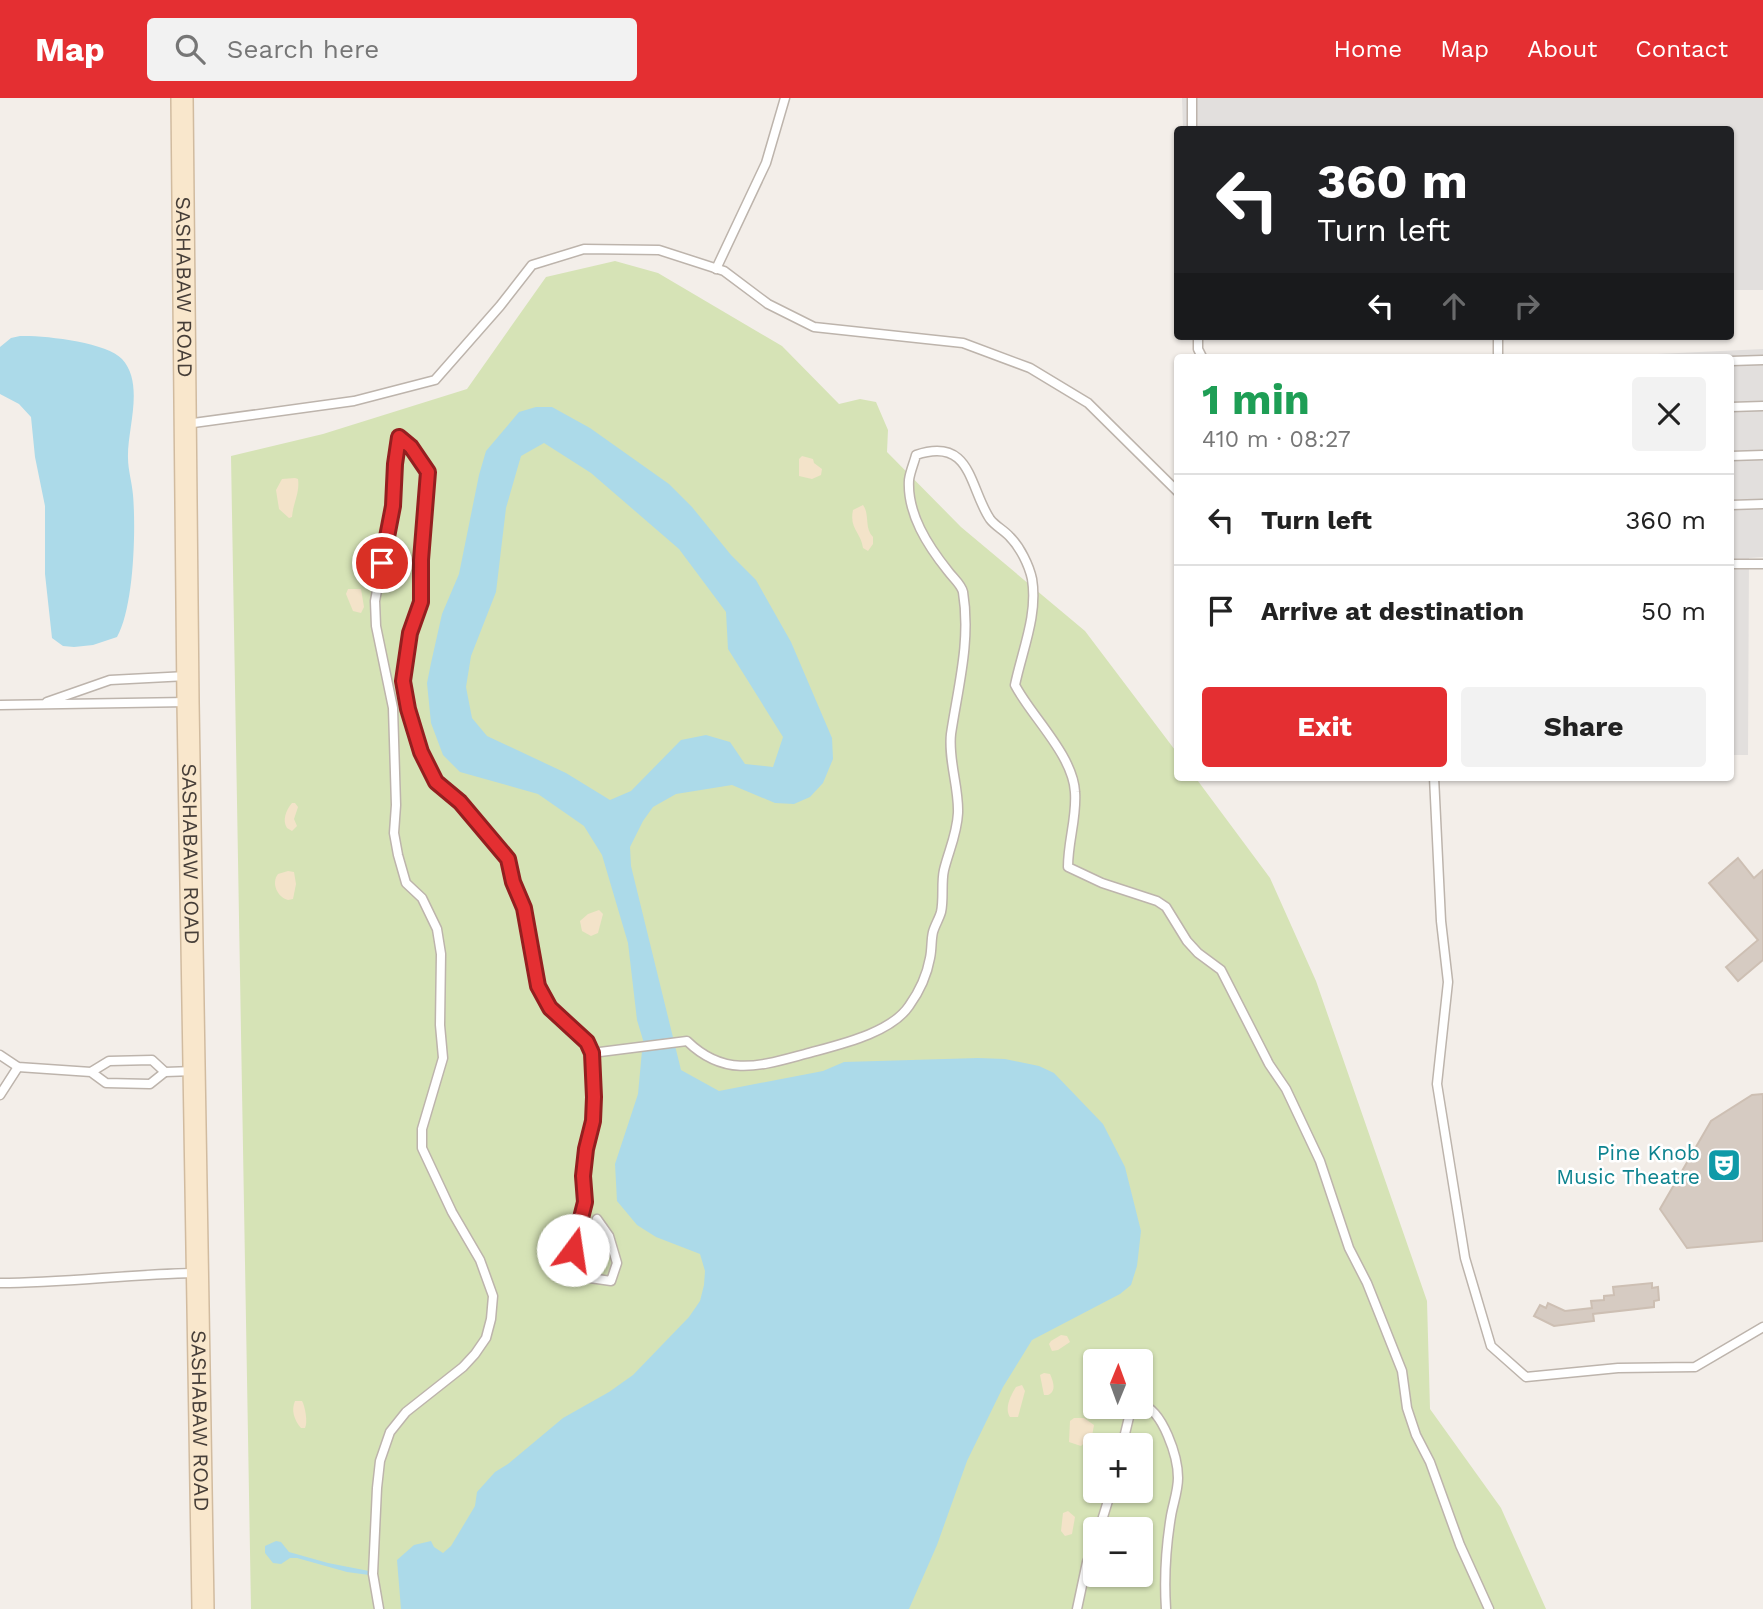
<!DOCTYPE html>
<html lang="en">
<head>
<meta charset="utf-8">
<style>
  :root { --surface:#fff; --page:#f2f2f2; --text:#222; --muted:#767676; --line:#e0e0e0; --accent:#e42f32 }
  body { margin:0; font-family:"Work Sans",sans-serif; background:var(--page); color:var(--text); height:100vh; display:flex; flex-direction:column; font-size:26px; white-space:nowrap }
  * { box-sizing:border-box; margin:0 }
  p { font-size:23px; color:var(--muted) }
  .icon { flex:none; width:38px; height:38px; fill:none; stroke:currentColor; stroke-width:2; stroke-linecap:round; stroke-linejoin:round }
  .map { position:relative; flex:1; overflow:hidden }
  .details { position:absolute; left:1174px; top:256px; width:560px; height:427px; display:flex; flex-direction:column; background:var(--surface); border-radius:7px; box-shadow:0 2px 5px #0004 }
  .details>* { flex:none }
  .guide { position:absolute; left:1174px; top:28px; width:560px; height:214px; border-radius:7px; box-shadow:0 2px 5px #0004; background:#202124; color:#fff; overflow:hidden }
  .needle { width:46px; rotate:1deg }
  .buttons { position:absolute; left:1083px; top:1251px; display:grid; gap:14px }
  .buttons a { display:grid; place-items:center; width:70px; height:70px; border-radius:7px; background:var(--surface); box-shadow:0 2px 5px #0004; font-size:35px }
  .pin { position:absolute; display:grid; place-items:center; width:60px; height:60px; color:#fff; margin:-30px; border:4px solid #fff; border-radius:50%; box-shadow:0 2px 7px #0007 }
  .me { position:absolute; width:77px; margin:-38px; rotate:14deg; stroke-linejoin:round; filter:drop-shadow(0 0 5px #0008) }
  .turn { display:flex; align-items:center; gap:24px; height:147px; padding:0 28px; font-size:32px }
  .turn .icon { width:91px; height:91px; stroke-width:2.5 }
  .turn b { display:block; font-size:49px; line-height:60px }
  .lanes { display:flex; align-items:center; height:66px; padding:0 28px; background:#0003; justify-content:center; gap:35px; direction:ltr }
  .lanes .off { opacity:.35 }
  .round { display:grid; place-items:center; flex:none; width:74px; height:74px; border-radius:7px; background:var(--page) }
  .head { display:flex; align-items:center; justify-content:space-between; height:119px; padding:0 28px }
  h1 { font-size:42px; font-weight:700; line-height:52px; color:#1e9e55 }
  .cta { display:flex; gap:14px; margin-top:auto; padding:14px 28px }
  .cta a { flex:1; height:80px; border-radius:7px; background:var(--accent); color:#fff; font-size:28px; font-weight:700; line-height:80px; text-align:center }
  .cta a+a { background:var(--page); color:var(--text) }
  ul { padding:0; list-style:none }
  li { display:flex; align-items:center; gap:21px; height:91px; padding:0 28px; border-top:2px solid var(--line) }
  li div { flex:1 }
  li b { display:block; font-size:26px }
  li em { font-style:normal }
  header { display:flex; align-items:center; gap:42px; box-sizing:border-box; height:98px; padding:0 35px; background:var(--accent); color:#fff }
  header strong { font-size:33px }
  nav { display:flex; gap:38px; margin-inline-start:auto; font-size:24px }
  .search { width:490px; height:63px; background:var(--page); display:flex; align-items:center; gap:18px; box-sizing:border-box; padding:0 24px; border-radius:7px; color:var(--muted); font-size:26px }
  .map>svg:first-child { display:block }
  .green { fill:#d6e3b6; fill-rule:evenodd }
  .sand { fill:#f3e3c9 }
  .parking { fill:#e2dfdd }
  .water { fill:#acdae9; fill-rule:evenodd }
  .building { fill:#d6cbc2; stroke:#cdbfb3; stroke-width:2 }
  .lines { fill:none; stroke-linecap:round; stroke-linejoin:round }
  .service-casing { stroke:#bdb4ac; stroke-width:11 }
  .secondary-casing { stroke:#d1bb9f; stroke-width:24 }
  .service { stroke:#fff; stroke-width:8 }
  .secondary { stroke:#f9e7cc; stroke-width:21 }
  .route-casing { stroke:#941f20; stroke-width:18 }
  .route { stroke:#e42f32; stroke-width:12 }
  .labels { text-anchor:middle; stroke-width:5; stroke-linejoin:round; paint-order:stroke }
  .street-label { font-size:21px; fill:#463e38; stroke:#fff }
  .culture-label { font-size:21px; fill:#0d838f; stroke:#fff; text-anchor:end }
</style>
</head>
<body>
<header>
<strong>Map</strong>
<div class="search"><svg class="icon" aria-label="search" viewBox="0 0 24 24"><circle cx="10" cy="10" r="6"/><path d="M15 15l6 6"/></svg>Search here</div>
<nav><a>Home</a><a>Map</a><a>About</a><a>Contact</a></nav>
</header>
<div class="map">
<svg width="1763" height="1511" viewBox="0 0 1763 1511">
  <rect width="100%" height="100%" fill="#f3eee9"/>
  <!-- green -->
  <path class="green" d="M615,163L658,175L782,248L839,306L860,301L876,304L888,332L887,354L961,429L1085,533L1178,656V679H1195L1270,780L1316,883L1427,1203L1430,1311L1501,1410L1546,1511H251L231,358L323,336L467,291L546,179ZM1096,1264H1141V1309H1096ZM1096,1348H1141V1393H1096ZM1096,1432H1141V1477H1096Z"/>
  <!-- sand -->
  <g class="sand">
    <polygon points="802,358 813,361 814,365 822,371 821,377 812,381 799,378 799,361"/>
    <path d="M295,380L298,381C300,395 293,405 292,419L289,420L279,411L276,392L282,381Z"/>
    <path d="M863,407C870,416 864,430 873,439V446L868,453L863,450C861,434 849,431 853,412Z"/>
    <polygon points="348,491 361,491 364,509 361,515 353,513 346,496"/>
    <path d="M292,705H295L298,709L294,721L297,728L292,733L287,730C282,722 286,712 292,705Z"/>
    <path d="M288,773L294,774L296,786L293,801L288,802C277,799 271,785 278,776Z"/>
    <polygon points="599,812 603,816 598,835 591,838 582,833 580,823 588,816"/>
    <polygon points="1061,1237 1067,1238 1070,1244 1058,1252 1052,1253 1049,1246 1051,1243"/>
    <path d="M1044,1275L1050,1276C1053,1283 1057,1293 1048,1297H1044L1040,1277Z"/>
    <path d="M1022,1287L1025,1293L1018,1319H1010C1004,1310 1011,1297 1016,1289Z"/>
    <path d="M295,1303H302C305,1308 308,1324 305,1330H301C294,1322 291,1312 295,1303Z"/>
    <polygon points="1074,1320 1084,1320 1094,1327 1092,1338 1081,1348 1069,1344 1070,1323"/>
    <polygon points="1068,1413 1075,1419 1072,1436 1065,1438 1061,1433 1063,1415"/>
  </g>
  <!-- parking -->
  <g class="parking">
    <polygon points="1182,0 1763,0 1763,192 1731,192 1731,32 1183,31"/>
    <polygon points="1763,251 1763,459 1749,460 1748,657 1731,657 1731,259 1594,259"/>
  </g>
  <!-- water -->
  <g class="water">
    <path d="M20,238C42,237 107,244 122,261C145,286 127,331 128,360C128,372 132,384 133,397C136,432 134,509 117,539L93,547L74,549L63,548L52,540L45,476V408L35,359L31,319L19,306L0,296V249L11,240Z"/>
    <path d="M536,309H552L590,330L669,386L692,409L731,457L756,482L791,544L832,640L833,661L823,685L810,699L794,706L775,705L732,687L676,696L653,709L643,723L630,749L631,768L681,972L719,993L823,973L844,964L978,960L1005,961L1039,968L1054,975L1103,1026L1125,1069L1141,1133L1137,1168L1131,1187L1120,1196L1032,1242L1003,1289L967,1363L937,1447L909,1511H401L397,1462L414,1447L431,1443L434,1449L443,1455L451,1448L475,1408L477,1394L495,1374L508,1366L563,1320L609,1294L633,1277L689,1219L700,1203L704,1187L705,1173L700,1156L656,1139L637,1127L617,1103L615,1066L638,996L643,942L637,922L628,845L602,757L584,728L538,696L460,674L443,657L431,625L427,585L431,565L442,516L459,476L479,377L486,353L519,314ZM544,345L591,375L679,451L726,514L728,551L783,639L773,669L745,666L730,644L706,637L681,642L631,693L610,702L566,675L487,638L472,620L466,589L471,558L496,494L506,410L521,358Z"/>
    <polygon points="276,1443 281,1444 289,1454 328,1465 369,1473 369,1477 347,1474 297,1460 290,1460 281,1466 273,1465 265,1455 265,1448"/>
  </g>
  <!-- building -->
  <g class="building">
    <polygon points="1738,760 1754,780 1763,772 1763,862 1738,883 1726,869 1758,842 1709,785"/>
    <polygon points="1763,996 1763,1143 1687,1150 1660,1111 1711,1023 1752,997"/>
    <polygon points="1652,1185 1652,1190 1658,1189 1659,1202 1654,1203 1654,1209 1593,1216 1594,1223 1554,1228 1534,1218 1540,1207 1546,1210 1548,1205 1565,1213 1592,1210 1591,1203 1604,1202 1604,1198 1614,1197 1613,1189"/>
  </g>
  <g class="lines">
    <!-- service casing -->
    <g class="service-casing">
      <g id="service">
        <polyline points="1192,0 1192,32"/>
        <polyline points="716,171 766,65 785,0"/>
        <polyline points="1198,238 1198,251 1202,259"/>
        <polyline points="1498,238 1498,259"/>
        <polyline points="1731,263 1763,262"/>
        <polyline points="1731,309 1763,308"/>
        <polyline points="186,326 354,303 435,282 500,208 532,167 584,151 659,152 724,173 768,206 814,229 963,245 1030,270 1088,305 1178,394"/>
        <polyline points="1731,358 1763,357"/>
        <polyline points="1731,407 1763,406"/>
        <polyline points="1731,466 1763,466"/>
        <polyline points="47,604 110,582 187,578"/>
        <polyline points="0,607 188,604"/>
        <polyline points="1434,679 1441,823 1448,884 1437,986 1465,1160 1491,1248 1526,1279 1618,1270 1695,1269 1763,1229"/>
        <path d="M592,955L687,943C725,980 760,968 805,956C837,947 890,936 909,908C919,894 927,877 930,860C932,851 931,842 933,834C935,827 939,821 941,814C944,800 941,785 944,772C949,752 957,736 958,715C959,689 948,662 951,636C958,589 971,543 963,494C961,486 953,480 948,473C928,448 907,416 909,382C910,374 914,365 916,357C972,338 969,390 990,421C995,428 1004,432 1010,439C1020,449 1029,467 1032,481C1038,517 1022,553 1015,587C1031,618 1073,657 1075,694C1077,719 1068,743 1068,769L1102,785L1157,803L1166,809L1187,843L1198,855L1221,872L1269,966L1286,991L1320,1063L1349,1150L1367,1185L1402,1273L1407,1310L1416,1337L1430,1364L1460,1447L1489,1511"/>
        <polyline points="0,957 18,969 91,974 106,985 150,986 165,974 152,962 109,963 91,974"/>
        <polyline points="165,974 194,973"/>
        <polyline points="0,997 18,969"/>
        <path d="M0,1185C65,1185 129,1176 195,1175"/>
        <path d="M1141,1306C1163,1312 1178,1359 1178,1380C1178,1393 1173,1406 1171,1418C1166,1448 1164,1480 1166,1511"/>
        <polyline points="1122,1348 1131,1311 1133,1309"/>
        <polyline points="1099,1432 1111,1393"/>
        <polyline points="379,1511 373,1476 377,1390 380,1363 390,1334 406,1314 463,1269 475,1256 486,1240 491,1221 493,1198 480,1162 452,1114 422,1050 422,1031 443,960 440,927 441,856 437,831 422,800 406,785 398,757 394,735 396,707 393,610 376,528 375,503 393,408 395,366 399,339 411,349 427,374 421,462 421,504 410,535 403,583 408,611 421,654 436,684 460,704 508,761 514,784 524,810 539,888 550,910 587,944 592,955 594,999 593,1023 583,1078 585,1104 573,1152 583,1179 611,1183 617,1165 609,1138 597,1121"/>
        <polyline points="1077,1511 1087,1464 1096,1442"/>
      </g>
    </g>
    <!-- secondary casing -->
    <g class="secondary-casing">
      <g id="secondary">
        <path id="s1" d="M182,0L188,604L203,1511"/>
      </g>
    </g>
    <!-- service -->
    <use href="#service" class="service"/>
    <!-- secondary -->
    <use href="#secondary" class="secondary"/>
  </g>
  <g class="lines">
    <!-- route casing -->
    <g class="route-casing">
      <polyline id="route" points="382,465 393,408 395,366 399,339 411,349 428,374 421,462 421,504 410,535 403,583 408,611 421,654 436,684 460,704 508,761 513,784 524,810 538,888 550,910 587,944 592,955 594,999 593,1023 586,1051 583,1078 585,1104 573,1152"/>
    </g>
    <!-- route -->
    <use href="#route" class="route"/>
  </g>
  <!-- icons -->
  <defs>
    <g id="theatre-square" transform="scale(1.75)"><rect x="-9" y="-9" width="18" height="18" rx="4" fill="#0f9aa8" stroke="#fff"/><path d="M-5-5.5Q0-4 5-5.5V0Q5 5 0 6Q-5 5-5 0ZM-3.3-2.5H-1v1.5H-3.3ZM1-2.5H3.3v1.5H1ZM-2.8 1Q0 5.5 2.8 1Z" fill="#fff"/></g>
  </defs>
  <g fill-rule="evenodd">
    <use href="#theatre-square" x="1724" y="1067"/>
  </g>
  <g class="labels">
    <!-- street labels -->
    <g class="street-label">
      <text dy="7" stroke="none"><textPath href="#s1" startOffset="189">SASHABAW ROAD</textPath></text>
      <text dy="7" stroke="none"><textPath href="#s1" startOffset="756">SASHABAW ROAD</textPath></text>
      <text dy="7" stroke="none"><textPath href="#s1" startOffset="1323">SASHABAW ROAD</textPath></text>
    </g>
    <!-- culture labels -->
    <g class="culture-label">
      <text x="1700" y="1062">Pine Knob<tspan x="1700" dy="24">Music Theatre</tspan></text>
    </g>
  </g>
</svg>
<div class="buttons">
<a><svg class="needle" viewBox="-14 -14 28 28"><path d="M0-13l5 13h-10z" fill="#e53935"/><path d="M0 13l5-13h-10z" fill="#767676"/></svg></a>
<a>+</a>
<a>−</a>
</div>
<div class="pin" style="left:382px;top:465px;background:#d93025"><svg class="icon" aria-label="arrive" viewBox="0 0 24 24"><path d="M6 21V4h12l-3 4 3 4H6"/></svg></div>
<svg class="me" style="left:573px;top:1152px" viewBox="-20 -20 40 40"><circle r="19" fill="#fff"/><path d="M0-13L10 11 0 6-10 11z" fill="#e42f32"/></svg>
<div class="guide">
<div class="turn"><svg class="icon" aria-label="left" viewBox="0 0 24 24"><path d="M17 20v-9H6M10 6l-5 5 5 5"/></svg><div><b>360 m</b>Turn left</div></div>
<div class="lanes"><svg class="icon" aria-label="left" viewBox="0 0 24 24"><path d="M17 20v-9H6M10 6l-5 5 5 5"/></svg><svg class="icon off" aria-label="ahead" viewBox="0 0 24 24"><path d="M12 20V5M6 11l6-6 6 6"/></svg><svg class="icon off" aria-label="right" viewBox="0 0 24 24"><path d="M7 20v-9h11M14 6l5 5-5 5"/></svg></div>
</div>
<section class="details">
<div class="head"><div><h1>1 min</h1><p>410 m · 08:27</p></div><a class="round"><svg class="icon" aria-label="close" viewBox="0 0 24 24"><path d="M6 6l12 12M18 6L6 18"/></svg></a></div>
<ul>
<li><svg class="icon" aria-label="left" viewBox="0 0 24 24"><path d="M17 20v-9H6M10 6l-5 5 5 5"/></svg><div><b>Turn left</b></div><em>360 m</em></li>
<li><svg class="icon" aria-label="arrive" viewBox="0 0 24 24"><path d="M6 21V4h12l-3 4 3 4H6"/></svg><div><b>Arrive at destination</b></div><em>50 m</em></li>
</ul>
<div class="cta"><a>Exit</a><a>Share</a></div>
</section>
</div>
</body>
</html>
